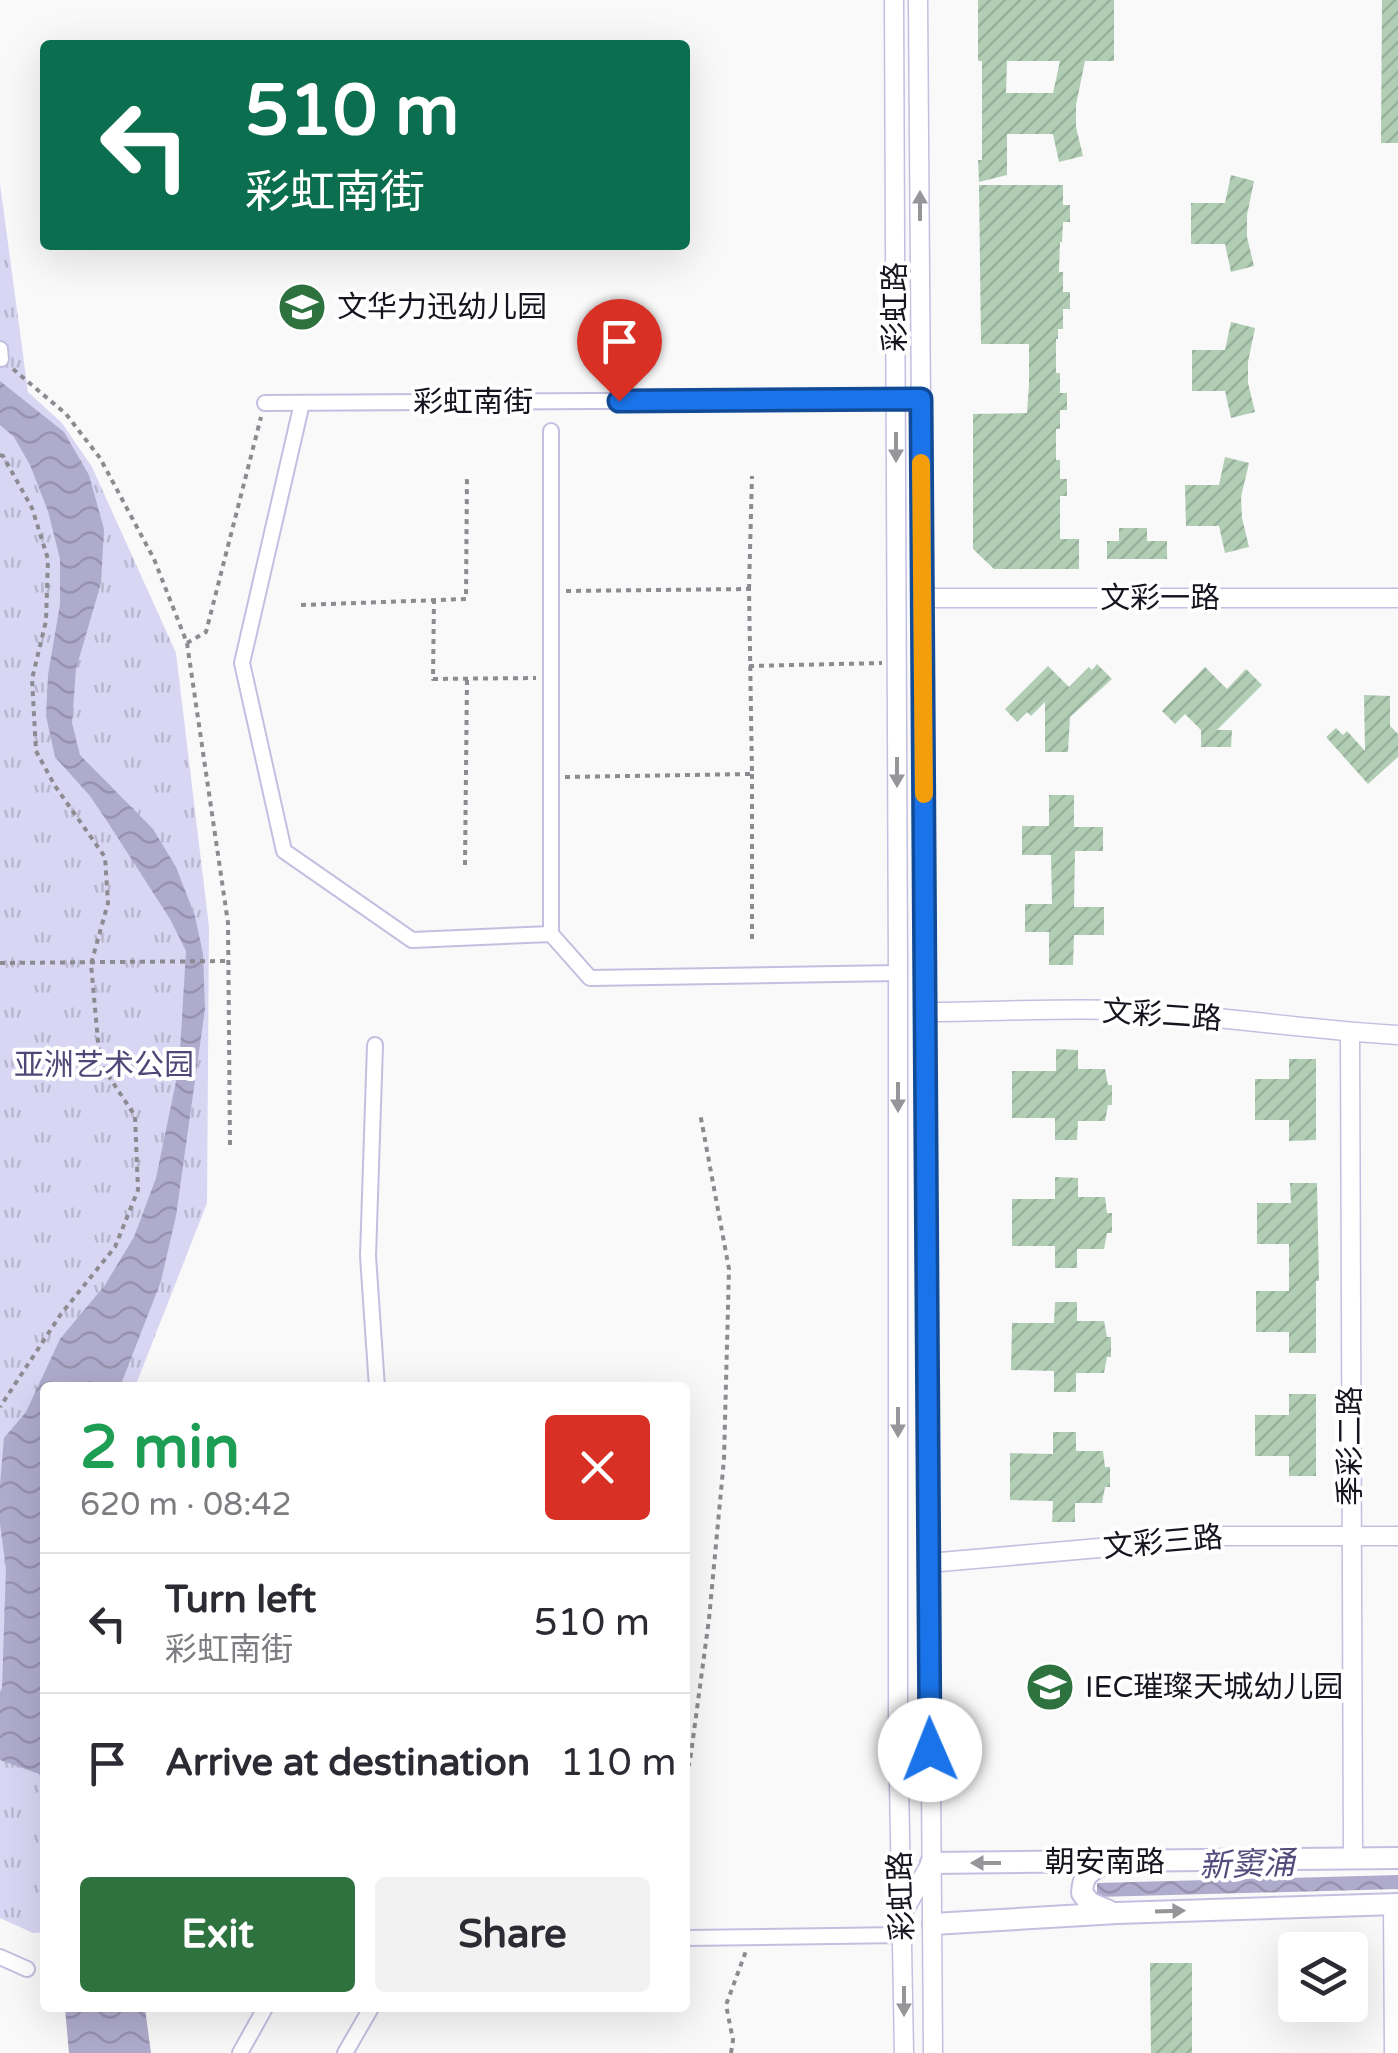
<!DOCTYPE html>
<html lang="en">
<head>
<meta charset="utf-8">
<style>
  :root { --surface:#fff; --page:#f2f2f3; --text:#2b2b33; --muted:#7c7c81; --line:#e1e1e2; --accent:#2e733f }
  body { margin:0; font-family:"Varela Round","Noto Sans SC",sans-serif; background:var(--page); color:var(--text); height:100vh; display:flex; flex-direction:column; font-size:38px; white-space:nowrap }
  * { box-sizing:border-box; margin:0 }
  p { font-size:32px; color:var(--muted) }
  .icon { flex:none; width:55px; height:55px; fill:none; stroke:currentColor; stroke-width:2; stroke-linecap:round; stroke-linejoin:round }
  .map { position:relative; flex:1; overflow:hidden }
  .details { position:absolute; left:40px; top:1382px; width:650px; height:630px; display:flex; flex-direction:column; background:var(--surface); border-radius:10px; box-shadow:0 10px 40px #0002 }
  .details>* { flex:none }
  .guide { position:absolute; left:40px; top:40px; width:650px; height:210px; border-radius:10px; box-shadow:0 10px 40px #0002; background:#0b6e4f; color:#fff; overflow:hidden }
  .buttons { position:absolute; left:1278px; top:1932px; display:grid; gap:20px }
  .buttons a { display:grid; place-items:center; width:90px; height:90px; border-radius:10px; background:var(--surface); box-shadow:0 10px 40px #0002; font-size:50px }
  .pin { position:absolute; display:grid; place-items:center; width:85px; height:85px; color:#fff; margin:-102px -42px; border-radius:50% 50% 50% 0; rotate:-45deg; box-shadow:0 0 10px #0007 }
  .pin .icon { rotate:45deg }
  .me { position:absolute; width:110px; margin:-55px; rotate:359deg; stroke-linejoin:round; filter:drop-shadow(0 0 8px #0008) }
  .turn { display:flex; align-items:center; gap:35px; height:210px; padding:0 40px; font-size:45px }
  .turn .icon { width:130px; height:130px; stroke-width:2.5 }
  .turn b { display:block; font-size:70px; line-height:85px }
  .round { display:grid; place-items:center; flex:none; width:105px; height:105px; border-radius:10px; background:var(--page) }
  .head { display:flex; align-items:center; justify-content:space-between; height:170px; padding:0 40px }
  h1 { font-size:60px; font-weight:800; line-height:75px; color:#1e9e55 }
  .cta { display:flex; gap:20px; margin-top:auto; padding:20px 40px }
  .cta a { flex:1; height:115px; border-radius:10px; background:var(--accent); color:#fff; font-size:40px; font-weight:800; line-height:115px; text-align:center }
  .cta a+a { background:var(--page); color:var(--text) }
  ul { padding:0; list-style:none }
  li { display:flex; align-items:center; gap:30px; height:140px; padding:0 40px; border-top:2px solid var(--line) }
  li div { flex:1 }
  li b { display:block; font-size:38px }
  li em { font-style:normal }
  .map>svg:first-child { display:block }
  .park { fill:url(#park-tufts) }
  .water { fill:url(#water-waves) }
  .building { fill:url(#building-hatch); fill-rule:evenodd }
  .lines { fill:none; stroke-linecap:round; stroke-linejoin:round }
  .minor-casing { stroke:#c3bfe1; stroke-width:18 }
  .tertiary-casing { stroke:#c3bfe1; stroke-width:21 }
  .secondary-casing { stroke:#c3bfe1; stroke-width:24 }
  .path { stroke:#8c8b91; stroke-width:4; stroke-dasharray:5 5; stroke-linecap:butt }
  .minor { stroke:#fff; stroke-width:14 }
  .tertiary { stroke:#fff; stroke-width:18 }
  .secondary { stroke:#fff; stroke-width:20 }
  .oneway { fill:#96959a }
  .route-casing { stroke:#114b97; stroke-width:25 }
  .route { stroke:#1a73e8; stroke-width:18 }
  .slow { stroke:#f59e0b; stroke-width:18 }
  .labels { text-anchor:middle; stroke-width:8; stroke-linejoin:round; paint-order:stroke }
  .poi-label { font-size:30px; fill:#15141f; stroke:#fff; text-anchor:start }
  .street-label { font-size:30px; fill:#15141f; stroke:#fff }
  .park-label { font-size:30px; fill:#4f4777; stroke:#fff }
  .water-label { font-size:32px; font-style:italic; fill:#534b7b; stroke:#fff }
</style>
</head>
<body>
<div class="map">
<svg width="1398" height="2053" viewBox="0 0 1398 2053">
  <defs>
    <pattern id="park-tufts" width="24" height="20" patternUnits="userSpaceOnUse" patternTransform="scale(2.5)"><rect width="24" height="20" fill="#d9d6f3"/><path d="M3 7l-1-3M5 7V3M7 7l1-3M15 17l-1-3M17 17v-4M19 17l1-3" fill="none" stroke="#b9b7d0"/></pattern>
    <pattern id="water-waves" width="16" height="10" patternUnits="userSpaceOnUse" patternTransform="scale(2.5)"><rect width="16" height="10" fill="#afabcc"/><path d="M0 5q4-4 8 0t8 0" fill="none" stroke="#9692af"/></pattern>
    <pattern id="building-hatch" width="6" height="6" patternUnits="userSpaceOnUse" patternTransform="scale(2.5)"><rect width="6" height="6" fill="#b1ceb5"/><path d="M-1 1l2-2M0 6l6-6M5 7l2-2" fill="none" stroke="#97b09b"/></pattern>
  </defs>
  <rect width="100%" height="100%" fill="#f9f9f9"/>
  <!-- park -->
  <polygon class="park" points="0,184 28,392 62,423 92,467 176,653 209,927 207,1203 135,1387 45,1388 45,1932 33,1933 0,1918"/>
  <!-- water -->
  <g class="water">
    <polygon points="0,381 64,432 89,475 104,529 101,583 76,669 72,723 80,755 153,829 176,867 195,916 203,954 205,1009 176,1216 161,1281 120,1387 45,1388 45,1786 39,1774 0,1760 0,1692 2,1688 6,1568 0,1524 0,1485 4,1438 26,1412 60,1339 105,1285 134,1237 156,1178 179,1067 186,951 170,919 105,818 90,796 55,757 46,716 48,675 60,604 60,559 48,511 30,465 14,437 0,425"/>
    <polygon points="1398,1875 1398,1889 1097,1897 1097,1883"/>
    <polygon points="65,2008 145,2008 151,2053 69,2053"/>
  </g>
  <!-- building -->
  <g class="building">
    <path d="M978,0H1114V61H1085L1076,105V127L1083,156L1059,162L1053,134H1007V175L979,182L978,160H982V61H978ZM1007,61H1060L1053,93H1006Z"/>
    <polygon points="1382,0 1398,0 1398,143 1381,143"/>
    <polygon points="1231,175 1254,181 1247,215 1247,237 1254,266 1231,272 1225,244 1191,244 1191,203 1225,203"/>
    <polygon points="979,185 1063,185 1063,205 1070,205 1070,222 1063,222 1062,242 1060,242 1059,272 1063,272 1063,292 1070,292 1070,309 1063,309 1063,329 1058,329 1058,339 1056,339 1056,373 1060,373 1060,393 1067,393 1067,410 1060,410 1060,429 1056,429 1056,460 1060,460 1060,479 1067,479 1067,496 1060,496 1060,539 1079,539 1079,569 994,569 973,549 973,414 1027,413 1029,384 1029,344 981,344"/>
    <polygon points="1231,322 1255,328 1248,362 1248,383 1255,412 1231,418 1225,391 1192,391 1192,350 1225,350"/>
    <polygon points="1225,457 1249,463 1241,497 1242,518 1249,547 1225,553 1219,526 1186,526 1185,485 1219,485"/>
    <polygon points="1119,528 1147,528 1147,541 1167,541 1167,559 1107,559 1107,541 1119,541"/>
    <polygon points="1097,664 1112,679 1070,717 1068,752 1045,752 1045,702 1031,716 1027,712 1017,722 1005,709 1048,666 1069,687 1089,667 1092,670"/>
    <polygon points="1205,667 1227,689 1246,669 1262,685 1217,730 1232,730 1231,747 1201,747 1201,730 1185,714 1175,724 1162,711"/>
    <polygon points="1364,695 1390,696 1390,726 1398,734 1398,757 1368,784 1326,737 1336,728 1343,735 1347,731 1365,751"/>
    <polygon points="1049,795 1074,795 1074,827 1103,827 1103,851 1075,851 1074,907 1104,907 1104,935 1074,935 1073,965 1049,965 1049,932 1025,932 1025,904 1052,904 1051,855 1022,855 1022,826 1049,826"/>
    <polygon points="1056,1049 1078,1050 1078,1069 1105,1069 1108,1085 1112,1085 1112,1105 1108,1105 1105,1121 1078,1121 1077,1140 1055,1140 1055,1118 1012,1118 1012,1071 1056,1071"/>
    <polygon points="1289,1059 1316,1059 1316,1140 1289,1141 1289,1120 1255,1120 1255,1079 1289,1079"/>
    <polygon points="1055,1177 1078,1178 1078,1197 1105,1197 1107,1213 1112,1213 1112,1233 1107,1233 1104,1249 1077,1249 1077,1268 1055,1268 1055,1246 1012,1246 1012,1199 1055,1199"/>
    <polygon points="1290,1183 1317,1183 1319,1281 1316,1281 1316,1353 1289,1353 1289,1332 1256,1332 1256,1291 1289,1291 1289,1244 1257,1244 1257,1203 1291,1203"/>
    <polygon points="1055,1302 1077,1302 1077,1321 1104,1321 1107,1337 1111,1337 1111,1357 1107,1357 1104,1373 1076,1373 1076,1392 1054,1392 1054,1371 1011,1370 1012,1323 1054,1323"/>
    <polygon points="1289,1394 1316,1394 1316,1476 1289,1476 1289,1456 1255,1456 1255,1415 1289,1415"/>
    <polygon points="1053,1432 1076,1432 1076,1451 1103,1451 1105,1467 1110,1467 1110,1487 1105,1487 1102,1503 1075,1503 1075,1522 1052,1522 1053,1501 1010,1500 1010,1453 1053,1454"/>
    <polygon points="1150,1963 1192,1963 1192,2053 1151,2053"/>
  </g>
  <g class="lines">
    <!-- minor casing -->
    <g class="minor-casing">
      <g id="minor">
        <polyline points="0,349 1,359"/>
        <polyline points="265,403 921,399"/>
        <polyline points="302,403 242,663 284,851 412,940 551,934 590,978 898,973"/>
        <polyline points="551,934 551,431"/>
        <polyline points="375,1045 368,1256 377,1388"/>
        <polyline points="685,1938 903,1935"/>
        <polyline points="0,1957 27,1969"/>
        <polyline points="240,2053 265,2008"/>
        <polyline points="345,2053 371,2008"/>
      </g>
    </g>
    <!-- tertiary casing -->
    <g class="tertiary-casing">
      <g id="tertiary">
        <polyline points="894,0 898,973 898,1728 904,2053"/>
        <polyline points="918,0 933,2053"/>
        <polyline points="922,598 1398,598"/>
        <path d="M925,1012C988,1012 1053,1008 1116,1010C1210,1014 1304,1030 1398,1035"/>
        <polyline points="1350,1032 1353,1859"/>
        <polyline points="929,1563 1122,1546 1190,1536 1398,1536"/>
        <polyline points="1393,1904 1394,2053"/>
        <polyline points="902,1914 931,1863"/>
      </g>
    </g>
    <!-- secondary casing -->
    <g class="secondary-casing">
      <g id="secondary">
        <polyline points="931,1863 1398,1858"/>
        <path d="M1105,1863C1089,1872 1083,1874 1082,1893L1090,1903L1109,1911"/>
        <polyline points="933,1924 1117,1913 1398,1904"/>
      </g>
    </g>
    <!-- path -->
    <g class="path">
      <polyline points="13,369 66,414 100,458 154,559 187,643 228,923 230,1145"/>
      <polyline points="0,455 3,456 32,508 48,559 46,621 32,679 36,751 55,786 105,857 108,903 91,964 100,1063 135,1116 138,1190 115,1247 61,1314 0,1407"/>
      <polyline points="749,589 752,476"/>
      <polyline points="434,599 433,679 536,678"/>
      <polyline points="301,605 466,599 467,475"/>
      <polyline points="187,643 206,632 261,417"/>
      <polyline points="749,666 882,663"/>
      <polyline points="752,774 752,940"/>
      <polyline points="565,777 752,774 749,589 566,591"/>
      <polyline points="465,865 467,679"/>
      <polyline points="0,963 228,961"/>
      <polyline points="685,1777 690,1761 709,1619 724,1459 729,1269 700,1113"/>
      <polyline points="731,2053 733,2040 726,2005 746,1951"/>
    </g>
    <!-- minor -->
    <use href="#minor" class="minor"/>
    <!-- tertiary -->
    <use href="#tertiary" class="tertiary"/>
    <!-- secondary -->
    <use href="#secondary" class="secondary"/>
  </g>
  <!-- one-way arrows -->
  <defs><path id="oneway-solid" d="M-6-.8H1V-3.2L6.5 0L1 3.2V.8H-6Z" transform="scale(2.5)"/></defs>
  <g class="oneway">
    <use href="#oneway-solid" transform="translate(920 206) rotate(-90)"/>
    <use href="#oneway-solid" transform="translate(896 447) rotate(90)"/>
    <use href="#oneway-solid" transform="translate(897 772) rotate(90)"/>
    <use href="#oneway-solid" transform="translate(898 1097) rotate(90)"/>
    <use href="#oneway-solid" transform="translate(898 1422) rotate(90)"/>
    <use href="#oneway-solid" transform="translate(986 1863) rotate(180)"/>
    <use href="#oneway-solid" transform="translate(1170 1911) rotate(-2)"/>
    <use href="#oneway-solid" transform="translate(904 2001) rotate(90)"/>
  </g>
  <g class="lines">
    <!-- route casing -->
    <g class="route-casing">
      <polyline id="route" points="619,401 921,399 930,1750"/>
    </g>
    <!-- route -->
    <use href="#route" class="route"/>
    <!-- slow -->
    <polyline class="slow" points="921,463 924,794"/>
  </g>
  <!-- icons -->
  <defs>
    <g id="school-disc" transform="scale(2.5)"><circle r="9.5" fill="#2e733f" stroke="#fff"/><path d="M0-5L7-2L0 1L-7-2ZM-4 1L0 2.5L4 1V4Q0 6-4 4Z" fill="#fff"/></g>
  </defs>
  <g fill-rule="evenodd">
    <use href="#school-disc" x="302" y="307"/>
    <use href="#school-disc" x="1050" y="1687"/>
  </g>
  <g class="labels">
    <!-- poi labels -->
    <g class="poi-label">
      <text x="337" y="317">文华力迅幼儿园</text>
      <text x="1085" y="1697">IEC璀璨天城幼儿园</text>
    </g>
    <!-- street labels -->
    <g class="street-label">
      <text transform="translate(895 307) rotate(-90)" y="10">彩虹路</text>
      <text x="473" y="412">彩虹南街</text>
      <text x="1160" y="608">文彩一路</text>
      <text transform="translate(1162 1015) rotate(4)" y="10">文彩二路</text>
      <text transform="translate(1350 1446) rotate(-90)" y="10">季彩二路</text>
      <text transform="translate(1163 1542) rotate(-5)" y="10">文彩三路</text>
      <text x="1105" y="1872">朝安南路</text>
      <text transform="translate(901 1896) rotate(-92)" y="10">彩虹路</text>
    </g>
    <!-- park labels -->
    <g class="park-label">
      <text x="104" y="1075">亚洲艺术公园</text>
    </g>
    <!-- water labels -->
    <g class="water-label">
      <text transform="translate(1247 1864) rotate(-2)" y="11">新窦涌</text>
    </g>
  </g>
</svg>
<div class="buttons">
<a><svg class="icon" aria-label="layers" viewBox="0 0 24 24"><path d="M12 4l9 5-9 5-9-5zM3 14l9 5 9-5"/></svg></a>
</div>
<div class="pin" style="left:619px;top:401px;background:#d93025"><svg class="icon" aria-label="arrive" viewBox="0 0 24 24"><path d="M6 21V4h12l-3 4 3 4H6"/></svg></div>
<svg class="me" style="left:930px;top:1750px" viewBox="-20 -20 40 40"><circle r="19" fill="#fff"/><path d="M0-13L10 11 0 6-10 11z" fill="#1a73e8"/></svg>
<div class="guide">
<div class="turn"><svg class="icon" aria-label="left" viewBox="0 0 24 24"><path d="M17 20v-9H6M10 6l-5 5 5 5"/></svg><div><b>510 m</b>彩虹南街</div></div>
</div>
<section class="details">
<div class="head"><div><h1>2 min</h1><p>620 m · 08:42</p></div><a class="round" style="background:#d93025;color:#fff"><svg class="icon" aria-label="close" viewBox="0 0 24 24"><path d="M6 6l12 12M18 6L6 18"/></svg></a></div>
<ul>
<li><svg class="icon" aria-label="left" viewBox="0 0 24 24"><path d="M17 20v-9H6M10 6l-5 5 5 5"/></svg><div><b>Turn left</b><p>彩虹南街</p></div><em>510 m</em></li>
<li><svg class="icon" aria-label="arrive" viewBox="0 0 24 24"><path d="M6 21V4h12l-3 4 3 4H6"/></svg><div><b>Arrive at destination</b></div><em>110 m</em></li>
</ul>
<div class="cta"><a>Exit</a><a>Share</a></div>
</section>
</div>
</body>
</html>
